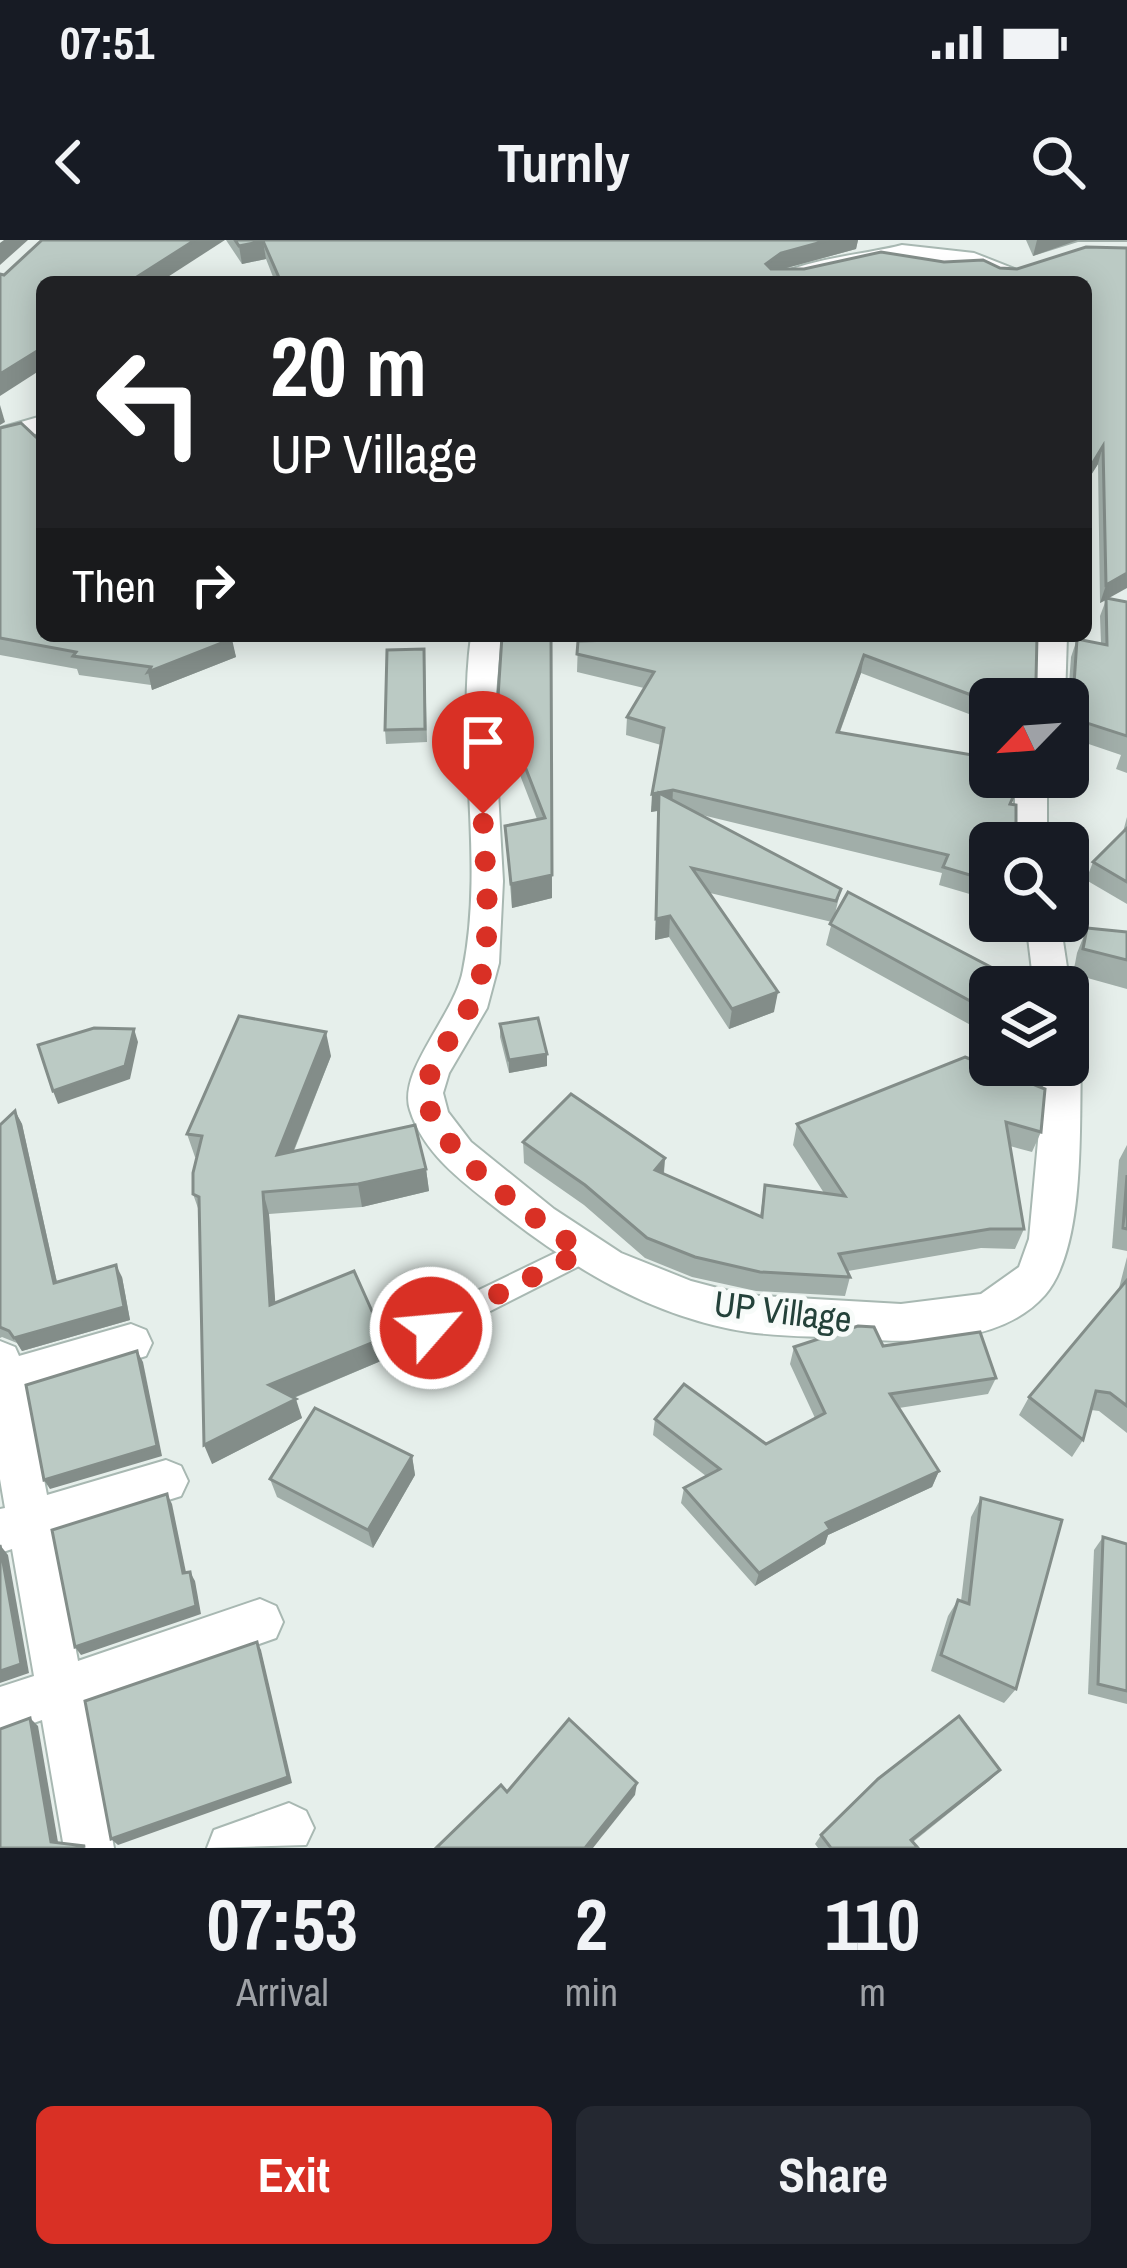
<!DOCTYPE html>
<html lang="en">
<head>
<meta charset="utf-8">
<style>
  :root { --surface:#171b24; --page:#242831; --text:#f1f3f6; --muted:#9ea1a6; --accent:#d93025 }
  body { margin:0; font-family:"Archivo Narrow",sans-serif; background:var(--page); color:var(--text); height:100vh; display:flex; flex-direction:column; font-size:45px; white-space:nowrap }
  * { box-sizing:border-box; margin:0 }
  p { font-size:39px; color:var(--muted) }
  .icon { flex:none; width:66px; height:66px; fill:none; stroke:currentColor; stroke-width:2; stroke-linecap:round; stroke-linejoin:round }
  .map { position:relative; height:1608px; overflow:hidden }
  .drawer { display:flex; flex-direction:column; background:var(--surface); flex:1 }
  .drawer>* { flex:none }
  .guide { position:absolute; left:36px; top:36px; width:1056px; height:366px; border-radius:18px; box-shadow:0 6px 30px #0003; background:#202124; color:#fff; overflow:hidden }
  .needle { width:78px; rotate:245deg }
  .buttons { position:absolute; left:969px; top:438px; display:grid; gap:24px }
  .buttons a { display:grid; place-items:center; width:120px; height:120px; border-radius:18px; background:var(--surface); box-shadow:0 6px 30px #0003; font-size:60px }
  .pin { position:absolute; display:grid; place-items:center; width:102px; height:102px; color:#fff; margin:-123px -51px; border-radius:50% 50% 50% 0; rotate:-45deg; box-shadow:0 0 12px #0007 }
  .pin .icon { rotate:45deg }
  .me { position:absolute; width:132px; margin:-66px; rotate:63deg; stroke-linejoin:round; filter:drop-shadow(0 0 9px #0008) }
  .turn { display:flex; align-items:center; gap:42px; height:252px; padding:0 36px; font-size:54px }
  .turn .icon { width:156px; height:156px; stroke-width:2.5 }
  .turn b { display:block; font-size:84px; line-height:102px }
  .then { display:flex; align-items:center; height:114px; padding:0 36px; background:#0003; gap:24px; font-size:45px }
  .eta { display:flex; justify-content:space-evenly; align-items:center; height:204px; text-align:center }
  .eta b { font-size:72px; font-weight:700; line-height:84px }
  .button { display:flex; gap:24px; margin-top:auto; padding:24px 36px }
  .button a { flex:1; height:138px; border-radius:18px; background:var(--accent); color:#fff; font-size:48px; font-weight:700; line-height:138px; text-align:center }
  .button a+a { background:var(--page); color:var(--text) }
  .status { display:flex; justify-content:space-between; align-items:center; height:84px; padding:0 60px; background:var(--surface); direction:ltr }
  .status svg { height:33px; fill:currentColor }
  header { display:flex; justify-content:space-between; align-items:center; height:156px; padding:0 36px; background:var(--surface); font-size:54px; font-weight:700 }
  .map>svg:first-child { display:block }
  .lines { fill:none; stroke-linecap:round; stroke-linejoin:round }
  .service-casing { stroke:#a8b8b2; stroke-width:4 }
  .minor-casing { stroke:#a8b8b2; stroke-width:4 }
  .service { fill:#fff; fill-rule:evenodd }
  .minor { fill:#fff; fill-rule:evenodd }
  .wall { fill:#a1aea9 }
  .shaded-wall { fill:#838d89 }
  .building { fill:#bbcac4; stroke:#838d89; stroke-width:3 }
  .route { stroke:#d93025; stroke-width:21; stroke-dasharray:0 37.8 }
  .labels { text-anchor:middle; stroke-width:10; stroke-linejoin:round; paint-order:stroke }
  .street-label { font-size:36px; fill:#24423a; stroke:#f7fbf9 }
</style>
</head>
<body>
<div class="status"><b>07:51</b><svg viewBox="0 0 49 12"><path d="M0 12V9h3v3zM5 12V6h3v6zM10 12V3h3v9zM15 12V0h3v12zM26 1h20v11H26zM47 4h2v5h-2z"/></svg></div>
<header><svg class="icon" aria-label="back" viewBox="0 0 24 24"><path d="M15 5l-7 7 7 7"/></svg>Turnly<svg class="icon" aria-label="search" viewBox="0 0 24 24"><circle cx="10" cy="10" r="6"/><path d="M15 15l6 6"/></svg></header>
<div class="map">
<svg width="1127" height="1608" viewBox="0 0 1127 1608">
  <rect width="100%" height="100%" fill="#e6efeb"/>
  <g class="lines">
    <!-- service casing -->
    <g class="service-casing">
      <polygon id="service" points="582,1000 591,1004 595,1012 591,1020 441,1096 431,1099 421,1096 417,1087 421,1078"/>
    </g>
    <!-- minor casing -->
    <g class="minor-casing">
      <g id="minor">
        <path d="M902,5L974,13L1030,35L1019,42H998L969,26L903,19L801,42H769C795,19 865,15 902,5Z"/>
        <polygon points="42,176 42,192 0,204 0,188"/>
        <path d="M471,396H501L494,478L503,641L499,723L487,768L449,833L443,853L448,872L471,902L554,969L621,1013L691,1041L744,1055L901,1064L981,1054L1019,1027L1029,999L1045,825H1068V812L1076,815L1081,825C1079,886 1086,1007 1045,1055C1001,1105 917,1103 857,1099C821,1096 784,1097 748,1092C650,1077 567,1025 492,965C459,939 423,912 410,870C397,831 455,775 463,730C485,621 456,507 471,396Z"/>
        <polygon points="1037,396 1067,396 1065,459 1035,459"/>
        <rect x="1015" y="537" width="32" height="66"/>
        <polygon points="1026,681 1060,681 1070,747 1068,750 1034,747"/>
        <polygon points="131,1084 146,1090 152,1103 146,1116 27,1152 47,1255 166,1220 181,1226 188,1241 181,1256 54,1296 78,1421 260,1359 276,1366 283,1382 276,1398 87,1465 114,1608 64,1608 42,1480 0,1495 0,1447 34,1436 12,1309 0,1313 0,1269 5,1268 0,1239 0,1101 15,1107 19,1116"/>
        <polygon points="289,1563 306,1571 314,1588 306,1605 207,1608 214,1590"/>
      </g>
    </g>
    <!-- service -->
    <use href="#service" class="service"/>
    <!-- minor -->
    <use href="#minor" class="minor"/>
  </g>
  <!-- wall -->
  <g class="wall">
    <polygon points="226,0 858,0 856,9 783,29 944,22 1017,29 1127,8 1109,358 1127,362 1127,533 1116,529 1121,515 1068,497 1068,459 990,459 990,482 861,433 840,492 990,603 990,660 939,645 942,633 698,574 841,649 834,678 1006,735 1002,747 990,747 990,769 976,788 826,705 832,682 710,653 774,772 729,789 669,697 655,700 658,571 651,572 661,505 626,495 627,477 644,448 577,432 578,401 568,396 1037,396 1036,441 1041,445 1069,444 1071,417 1077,399 1101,403 1100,376 1106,360 1100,363 1098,224 1086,243 1086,42 275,42 266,19 242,24"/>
    <polygon points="1026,0 1127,0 1127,2 1078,2 1033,16"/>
    <polygon points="0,188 42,396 230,396 236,417 152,450 151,445 79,435 77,429 0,415"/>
    <polygon points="551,396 552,658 512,668 505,586 537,579 499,481 498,457"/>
    <polygon points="425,423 427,502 386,504 385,490"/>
    <polygon points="1127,577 1127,664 1086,640 1093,622 1123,592"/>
    <polygon points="1087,688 1127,692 1127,749 1073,734 1077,713"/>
    <polygon points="500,784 547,814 547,826 509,833 500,797"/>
    <polygon points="331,816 294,911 426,929 429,951 362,967 269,974 275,1063 388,1118 294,1158 302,1178 212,1224 199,971 193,954 197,918 195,917 187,894"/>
    <polygon points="965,817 1041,892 1032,912 1010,906 1024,989 1015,1009 981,1008 848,1031 850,1037 845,1056 756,1051 692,1037 645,1018 584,965 524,923 523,902 665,918 664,934 760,976 765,945 824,953 793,905 797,884"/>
    <polygon points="15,871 22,884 57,1042 122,1037 130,1080 22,1111 17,1103 2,1097 0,1098 0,885"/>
    <polygon points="1127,905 1127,1011 1112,1008 1119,920"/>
    <polygon points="1127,1017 1127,1193 1099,1171 1091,1170 1083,1200 1072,1217 1019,1175 1029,1157 1118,1052"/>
    <polygon points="883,1106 996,1138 988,1154 899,1168 939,1231 932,1247 828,1295 825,1304 755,1346 681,1263 684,1248 706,1236 653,1195 655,1179 766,1204 815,1178 790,1124 794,1107"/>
    <polygon points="412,1216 415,1235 373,1308 277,1257 270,1239"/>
    <polygon points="981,1258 1016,1449 1004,1463 931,1431 948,1376 958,1360 961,1361 971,1277"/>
    <polygon points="1103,1297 1127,1304 1127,1464 1088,1454 1094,1310"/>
    <polygon points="990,1540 913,1602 918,1608 818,1608 815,1604 821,1595"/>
  </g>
  <!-- shaded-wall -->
  <g class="shaded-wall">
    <polygon points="4,0 28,0 0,25 0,3"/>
    <polygon points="195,0 225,0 160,42 129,42"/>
    <polygon points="829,0 858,0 856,9 779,30 765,41 766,24 781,13"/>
    <polygon points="1037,0 1078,0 1033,16"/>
    <polygon points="263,1 266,19 242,24 239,6"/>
    <polygon points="42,108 42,129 0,156 0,134"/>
    <polygon points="0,165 5,182 0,185"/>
    <polygon points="1103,206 1098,224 1086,243 1086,234"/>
    <polygon points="1127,333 1127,348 1100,363 1106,345"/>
    <polygon points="219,396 230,396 227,401 232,399 236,417 152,450 148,432"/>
    <polygon points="551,396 552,658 512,668 511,644 552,635"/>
    <polygon points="864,415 861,433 833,510 837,492"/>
    <polygon points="673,550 672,568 651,572 652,554"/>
    <polygon points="670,676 669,697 655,700 656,679"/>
    <polygon points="778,752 774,772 729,789 732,769"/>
    <polygon points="990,758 990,769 976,788 983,768"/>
    <polygon points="134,789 138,802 130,839 58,864 53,851"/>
    <polygon points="326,792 331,816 283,937 277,915"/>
    <polygon points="547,814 547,826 509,833 509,820"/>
    <polygon points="15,871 22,884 60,1056 54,1043"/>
    <polygon points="665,918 663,939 655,930"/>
    <polygon points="426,929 429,951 362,967 358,944"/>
    <polygon points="263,952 269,974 277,1086 270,1065"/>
    <polygon points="116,1025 122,1037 130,1080 22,1111 14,1098"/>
    <polygon points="384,1098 388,1118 276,1165 269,1145"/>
    <polygon points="137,1111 143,1122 162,1216 50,1249 44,1240"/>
    <polygon points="296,1159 302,1178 212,1224 204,1205"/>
    <polygon points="412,1216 415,1235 373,1308 368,1290"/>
    <polygon points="939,1231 932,1247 828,1295 825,1304 755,1346 759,1333 826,1283"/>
    <polygon points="167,1254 172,1264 188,1342 183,1333"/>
    <polygon points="0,1305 8,1315 29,1433 0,1443"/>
    <polygon points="190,1332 195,1341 201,1374 81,1415 75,1407"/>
    <polygon points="257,1402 261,1410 292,1543 118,1605 111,1599"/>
    <polygon points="30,1478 38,1486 59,1608 51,1602"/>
    <polygon points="1000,1530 990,1540 904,1608 911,1600"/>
    <polygon points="637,1543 635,1555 593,1608 585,1608"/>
  </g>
  <!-- building -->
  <g class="building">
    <polygon points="42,0 195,0 129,42 42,42 42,108 0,134 0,34 4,35"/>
    <polygon points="235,0 829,0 781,13 766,24 771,29 804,29 881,12 944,22 983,20 1000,28 1017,29 1086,7 1127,8 1127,333 1106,345 1103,206 1086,234 1086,42 281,42 263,1 239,6"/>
    <polygon points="21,183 36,197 42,195 42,396 225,396 232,399 148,432 151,427 73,416 76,412 0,398 0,188"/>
    <polygon points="1106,358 1127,362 1127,496 1068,477 1068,459 990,459 990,462 864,415 837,492 990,518 990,537 1014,537 1016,550 1010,564 1016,565 1016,585 1023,590 1021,603 990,603 990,641 943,627 948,615 673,550 652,554 664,488 627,477 654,432 577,414 578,401 615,400 606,396 1037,396 1036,441 1041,445 1074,444 1077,399 1107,405"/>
    <polygon points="502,396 551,396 552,635 511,644 505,586 545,578 498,457"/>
    <polygon points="424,409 425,489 385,490 387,410"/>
    <polygon points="659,553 841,649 836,661 692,628 778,752 732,769 670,676 656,679"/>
    <polygon points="1127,588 1127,642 1093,622"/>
    <polygon points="848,652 1006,735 998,747 990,747 990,758 983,768 830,684"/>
    <polygon points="1087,688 1127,692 1127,720 1083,709"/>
    <polygon points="239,776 326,792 277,915 415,885 426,929 358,944 263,952 270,1065 354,1031 384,1098 269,1145 296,1159 204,1205 199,957 193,954 193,933 202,896 187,894"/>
    <polygon points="538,778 547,814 509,820 500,784"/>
    <polygon points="94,788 134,789 125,826 53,851 38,805"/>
    <polygon points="965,817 1045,849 1041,892 1006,882 1024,989 990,989 839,1014 850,1037 760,1032 695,1017 647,998 585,945 523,902 571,854 665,918 655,930 762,977 765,945 845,956 797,884"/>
    <polygon points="15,871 54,1043 116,1025 124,1067 14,1098 9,1091 0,1087 0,885"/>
    <polygon points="1127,935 1127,989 1123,988"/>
    <polygon points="1127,1040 1127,1166 1110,1153 1096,1151 1083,1200 1029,1157"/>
    <polygon points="858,1086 874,1087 883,1106 980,1092 996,1138 890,1154 939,1231 826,1283 830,1289 759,1333 684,1248 720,1229 655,1179 684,1144 766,1204 825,1173 794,1107"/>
    <polygon points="137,1111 157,1206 44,1240 26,1145"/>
    <polygon points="315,1168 412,1216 368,1290 270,1239"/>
    <polygon points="167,1254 183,1333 190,1332 196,1366 75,1407 52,1290"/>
    <polygon points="981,1258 1062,1280 1016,1449 941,1415 958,1360 969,1364"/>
    <polygon points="1103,1297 1127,1304 1127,1451 1098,1444"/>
    <polygon points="0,1305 21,1424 0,1431"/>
    <polygon points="257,1402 288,1537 111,1599 85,1461"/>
    <polygon points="959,1476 1000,1530 911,1600 918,1608 831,1608 821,1595 878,1539"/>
    <polygon points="30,1478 51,1602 85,1606 80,1608 0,1608 0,1489"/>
    <polygon points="569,1479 637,1543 585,1608 436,1608 501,1545 507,1552"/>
  </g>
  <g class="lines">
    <!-- route -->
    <path class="route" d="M431,1088L582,1012C540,980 410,899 428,840C438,808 466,782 477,750C495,695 484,631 483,574"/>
  </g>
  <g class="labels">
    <!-- street labels -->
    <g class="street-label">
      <text transform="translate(783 1071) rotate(7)" y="13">UP Village</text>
    </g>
  </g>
</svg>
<div class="buttons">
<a><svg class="needle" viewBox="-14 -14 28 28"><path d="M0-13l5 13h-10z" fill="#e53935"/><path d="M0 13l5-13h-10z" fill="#9ea1a6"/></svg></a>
<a><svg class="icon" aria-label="search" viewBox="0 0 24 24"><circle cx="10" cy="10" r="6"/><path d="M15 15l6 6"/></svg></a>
<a><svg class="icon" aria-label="layers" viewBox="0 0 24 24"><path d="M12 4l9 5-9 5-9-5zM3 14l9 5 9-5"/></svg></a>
</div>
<div class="pin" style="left:483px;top:574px;background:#d93025"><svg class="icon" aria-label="arrive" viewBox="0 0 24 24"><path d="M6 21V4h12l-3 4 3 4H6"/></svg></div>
<svg class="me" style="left:431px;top:1088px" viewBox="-20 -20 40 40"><circle r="17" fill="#d93025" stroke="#fff" stroke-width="3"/><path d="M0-11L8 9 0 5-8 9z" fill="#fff"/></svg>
<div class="guide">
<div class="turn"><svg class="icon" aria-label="left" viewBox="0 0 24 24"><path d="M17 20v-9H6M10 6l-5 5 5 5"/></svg><div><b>20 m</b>UP Village</div></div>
<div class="then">Then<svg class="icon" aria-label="right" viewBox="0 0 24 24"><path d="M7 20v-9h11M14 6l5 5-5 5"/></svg></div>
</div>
</div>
<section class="drawer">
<div class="eta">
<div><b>07:53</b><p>Arrival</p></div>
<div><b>2</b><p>min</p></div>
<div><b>110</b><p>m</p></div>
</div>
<div class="button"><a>Exit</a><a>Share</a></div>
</section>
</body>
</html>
